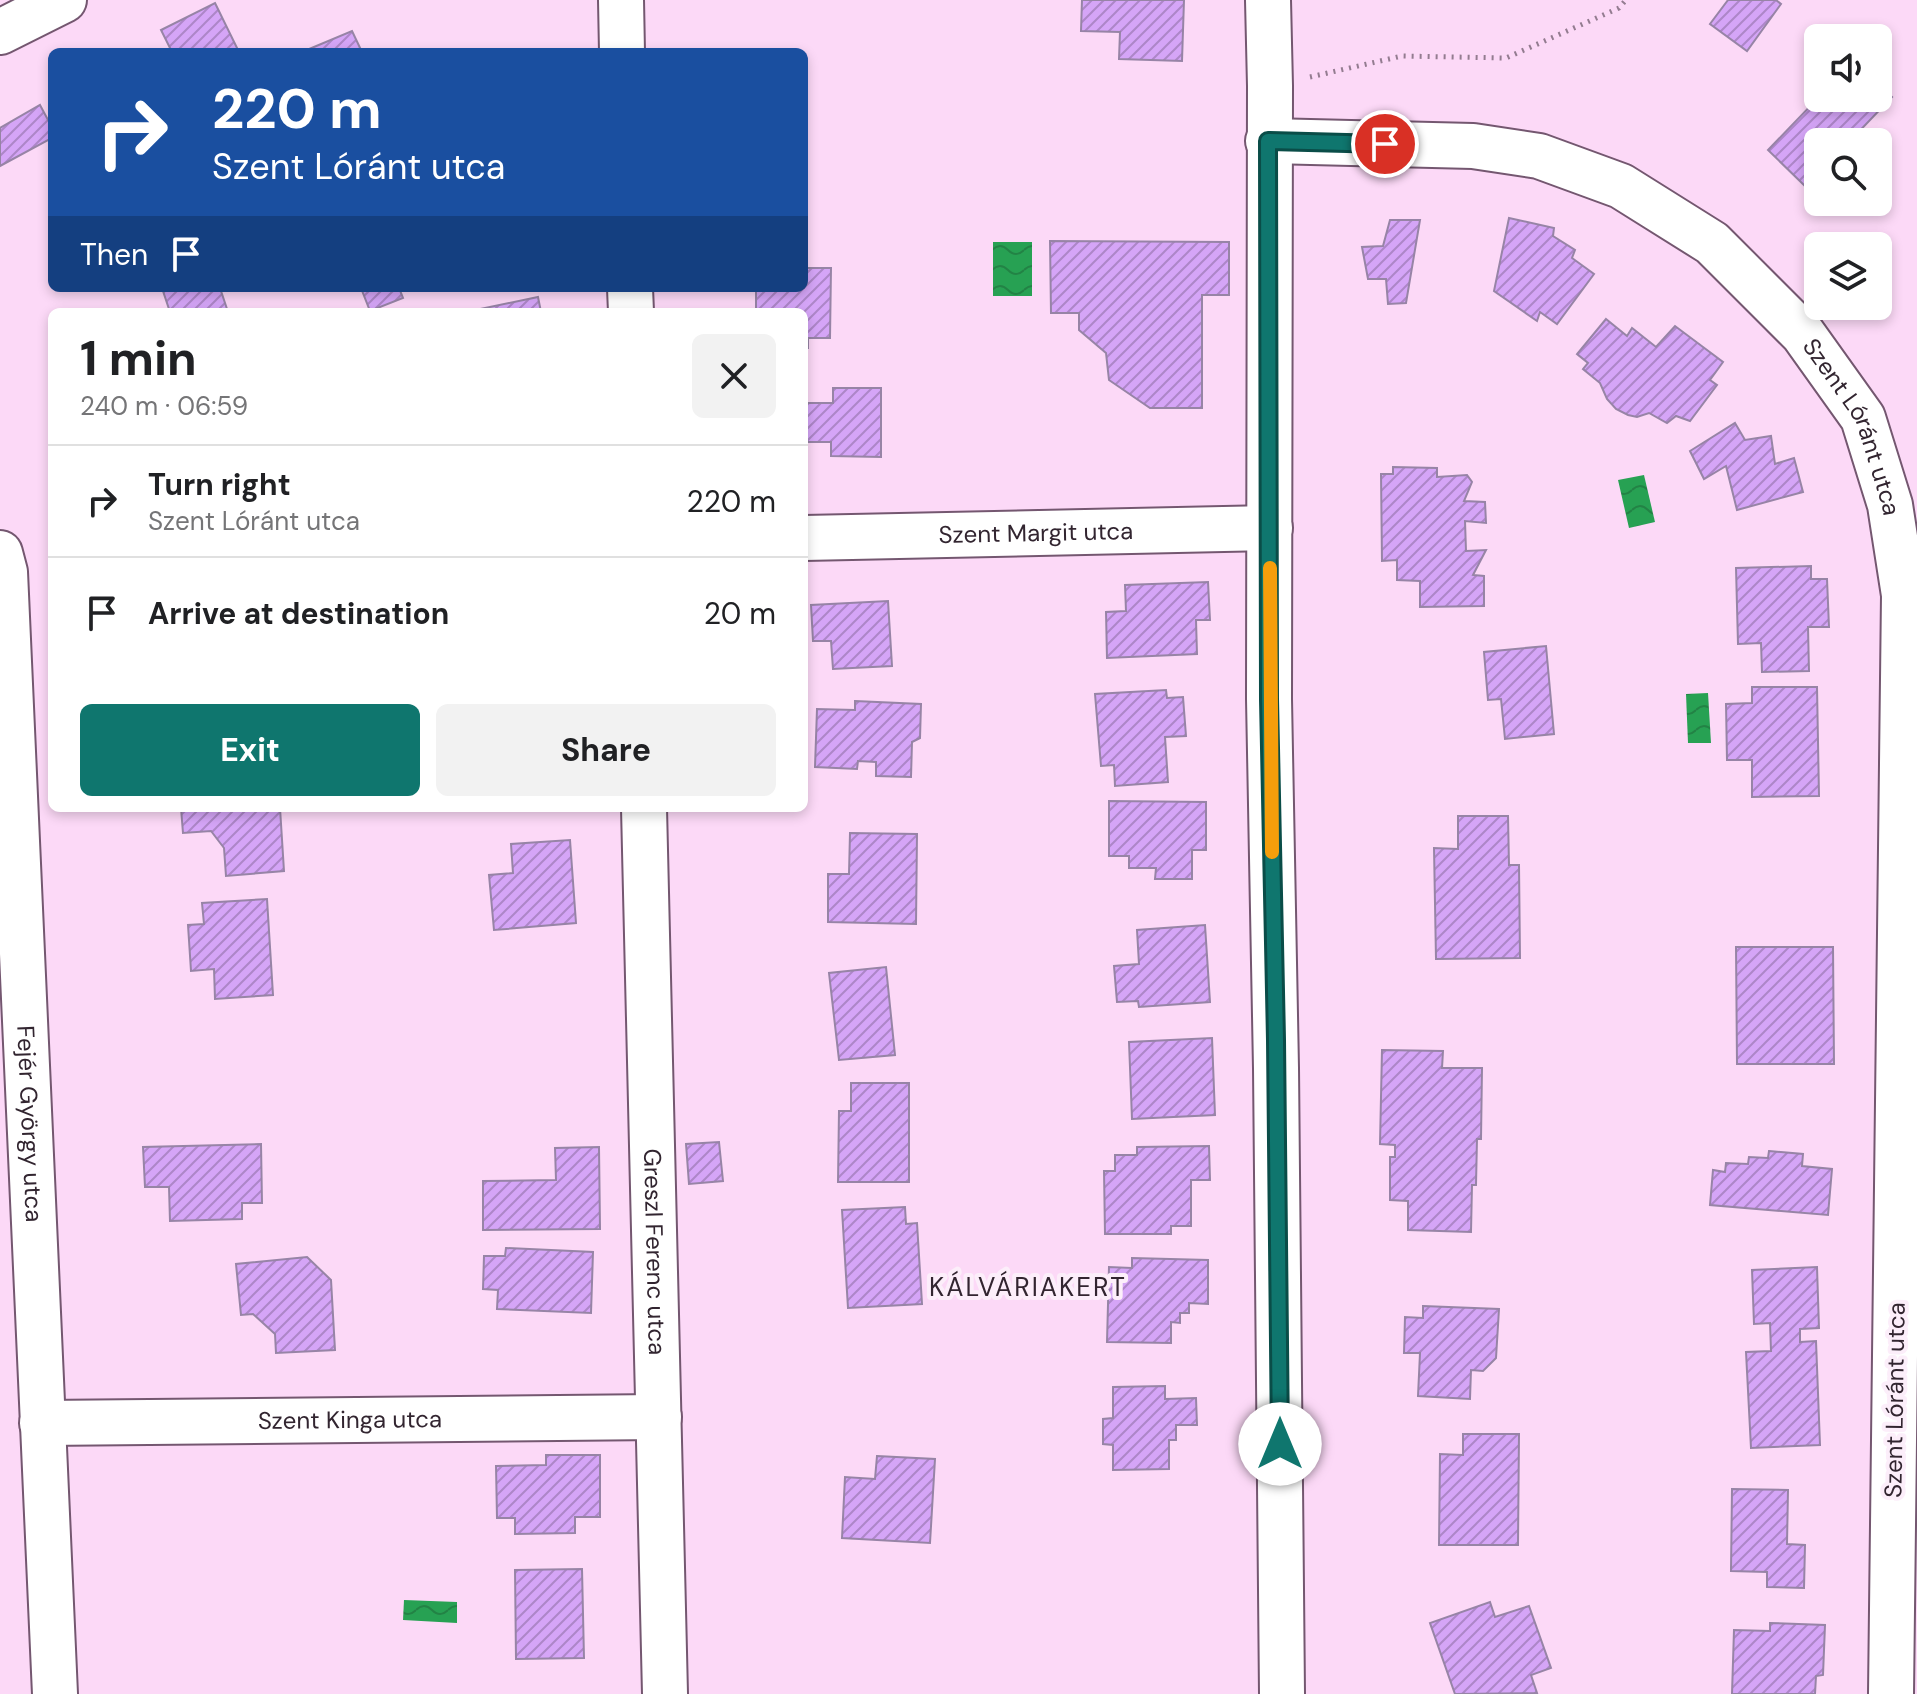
<!DOCTYPE html>
<html lang="en">
<head>
<meta charset="utf-8">
<style>
  :root { --surface:#fff; --page:#f2f2f2; --text:#202124; --muted:#757577; --line:#e0e0e0; --accent:#0f766e }
  body { margin:0; font-family:"DM Sans",sans-serif; background:var(--page); color:var(--text); height:100vh; display:flex; flex-direction:column; font-size:30px; white-space:nowrap }
  * { box-sizing:border-box; margin:0 }
  p { font-size:26px; color:var(--muted) }
  .icon { flex:none; width:44px; height:44px; fill:none; stroke:currentColor; stroke-width:2; stroke-linecap:round; stroke-linejoin:round }
  .map { position:relative; flex:1; overflow:hidden }
  .panel { position:absolute; left:48px; top:308px; width:760px; height:504px; display:flex; flex-direction:column; background:var(--surface); border-radius:12px; box-shadow:0 4px 12px #0003 }
  .panel>* { flex:none }
  .top-card { position:absolute; left:48px; top:48px; width:760px; height:244px; border-radius:12px; box-shadow:0 4px 12px #0003; background:#1a4fa0; color:#fff; overflow:hidden }
  .buttons { position:absolute; left:1804px; top:24px; display:grid; gap:16px }
  .buttons a { display:grid; place-items:center; width:88px; height:88px; border-radius:12px; background:var(--surface); box-shadow:0 4px 12px #0003; font-size:40px }
  .pin { position:absolute; display:grid; place-items:center; width:68px; height:68px; color:#fff; margin:-34px; border:4px solid #fff; border-radius:50%; box-shadow:0 2px 8px #0007 }
  .me { position:absolute; width:88px; margin:-44px; rotate:0deg; stroke-linejoin:round; filter:drop-shadow(0 0 6px #0008) }
  .turn { display:flex; align-items:center; gap:28px; height:168px; padding:0 32px; font-size:36px }
  .turn .icon { width:104px; height:104px; stroke-width:2.5 }
  .turn b { display:block; font-size:56px; line-height:68px }
  .then { display:flex; align-items:center; height:76px; padding:0 32px; background:#0003; gap:16px; font-size:30px }
  .round { display:grid; place-items:center; flex:none; width:84px; height:84px; border-radius:12px; background:var(--page) }
  .summary { display:flex; align-items:center; justify-content:space-between; height:136px; padding:0 32px }
  h1 { font-size:48px; font-weight:700; line-height:60px }
  .action { display:flex; gap:16px; margin-top:auto; padding:16px 32px }
  .action a { flex:1; height:92px; border-radius:12px; background:var(--accent); color:#fff; font-size:32px; font-weight:700; line-height:92px; text-align:center }
  .action a+a { background:var(--page); color:var(--text) }
  ul { padding:0; list-style:none }
  li { display:flex; align-items:center; gap:24px; height:112px; padding:0 32px; border-top:2px solid var(--line) }
  li div { flex:1 }
  li b { display:block; font-size:30px }
  li em { font-style:normal }
  .map>svg:first-child { display:block }
  .water { fill:url(#water-waves) }
  .building { fill:url(#building-hatch); stroke:#9784a6; stroke-width:2 }
  .lines { fill:none; stroke-linecap:round; stroke-linejoin:round }
  .minor-casing { stroke:#745770; stroke-width:48 }
  .path { stroke:#937c90; stroke-width:5; stroke-dasharray:2 6; stroke-linecap:butt }
  .minor { stroke:#fff; stroke-width:44 }
  .route-casing { stroke:#0a4d48; stroke-width:20 }
  .route { stroke:#0f766e; stroke-width:14 }
  .slow { stroke:#f59e0b; stroke-width:14 }
  .labels { text-anchor:middle; stroke-width:8; stroke-linejoin:round; paint-order:stroke }
  .street-label { font-size:24px; fill:#322530; stroke:#fceefa }
  .neighbourhood-label { font-size:26px; letter-spacing:2px; fill:#322530; stroke:#fceefa }
</style>
</head>
<body>
<div class="map">
<svg width="1917" height="1694" viewBox="0 0 1917 1694">
  <defs>
    <pattern id="water-waves" width="16" height="10" patternUnits="userSpaceOnUse" patternTransform="scale(2)"><rect width="16" height="10" fill="#27a153"/><path d="M0 5q4-4 8 0t8 0" fill="none" stroke="#228345"/></pattern>
    <pattern id="building-hatch" width="6" height="6" patternUnits="userSpaceOnUse" patternTransform="scale(2)"><rect width="6" height="6" fill="#d5a5f7"/><path d="M-1 1l2-2M0 6l6-6M5 7l2-2" fill="none" stroke="#ad86c8"/></pattern>
  </defs>
  <rect width="100%" height="100%" fill="#fcd9f7"/>
  <!-- water -->
  <g class="water">
    <rect x="993" y="242" width="39" height="54"/>
    <polygon points="1644,475 1655,522 1629,528 1618,480"/>
    <polygon points="1708,693 1711,743 1688,743 1686,694"/>
    <polygon points="404,1600 457,1602 457,1623 403,1620"/>
  </g>
  <!-- building -->
  <g class="building">
    <polygon points="1082,0 1184,0 1182,61 1119,59 1120,32 1081,31"/>
    <polygon points="1728,0 1776,0 1781,4 1747,51 1710,24"/>
    <polygon points="215,3 239,52 172,52 161,30"/>
    <polygon points="352,31 362,52 302,52"/>
    <polygon points="1878,83 1892,97 1849,142 1818,142 1818,174 1806,187 1768,150 1818,98 1878,98"/>
    <polygon points="40,105 48,120 52,118 52,138 0,166 0,128"/>
    <polygon points="1509,218 1554,228 1553,236 1575,250 1572,258 1594,274 1557,324 1540,312 1537,321 1494,291"/>
    <polygon points="1390,220 1420,220 1406,303 1388,304 1386,279 1368,279 1362,247 1383,246"/>
    <polygon points="1050,241 1229,242 1229,295 1202,295 1202,408 1150,408 1109,380 1106,353 1079,330 1079,313 1051,313"/>
    <polygon points="804,256 806,256 806,268 831,268 830,338 808,338 808,348 804,348 804,312 756,312 756,288 804,288"/>
    <polygon points="162,288 220,288 228,312 170,312"/>
    <polygon points="361,288 399,288 403,298 370,311"/>
    <polygon points="538,297 541,312 466,312"/>
    <polygon points="1606,319 1627,336 1632,328 1656,347 1675,326 1723,362 1710,380 1717,385 1690,421 1676,416 1667,423 1649,413 1637,417 1628,415 1616,409 1607,399 1600,383 1583,369 1588,363 1577,354"/>
    <polygon points="833,388 881,388 881,457 831,456 831,442 804,442 804,403 833,403"/>
    <polygon points="1735,423 1745,440 1771,436 1775,464 1794,458 1803,492 1737,510 1726,466 1704,479 1690,451"/>
    <polygon points="1393,467 1437,468 1437,477 1467,475 1472,482 1464,501 1485,502 1486,523 1465,521 1466,551 1486,550 1473,575 1484,576 1484,606 1420,607 1420,581 1397,580 1397,560 1382,561 1381,474 1393,474"/>
    <polygon points="1811,566 1811,579 1827,579 1829,627 1808,627 1809,671 1762,672 1761,643 1738,644 1736,568"/>
    <polygon points="1208,582 1210,620 1196,620 1197,654 1107,658 1106,612 1126,611 1125,585"/>
    <polygon points="888,601 892,666 833,669 831,641 813,641 811,605"/>
    <polygon points="1546,646 1554,734 1505,739 1501,699 1488,700 1484,652"/>
    <polygon points="1752,687 1817,687 1819,796 1752,797 1752,760 1727,760 1726,704 1752,703"/>
    <polygon points="1166,690 1167,698 1183,697 1186,736 1165,737 1168,782 1115,786 1114,765 1101,766 1095,694"/>
    <polygon points="855,701 921,704 920,738 912,742 911,777 876,776 876,762 858,761 857,769 815,767 817,709 855,710"/>
    <polygon points="1109,801 1206,802 1206,850 1192,850 1192,879 1155,879 1156,868 1129,868 1129,856 1109,856"/>
    <polygon points="181,808 280,808 284,871 226,876 224,848 211,831 183,833"/>
    <polygon points="1458,816 1508,816 1509,865 1519,865 1520,958 1436,959 1434,848 1458,849"/>
    <polygon points="850,833 917,834 916,924 828,922 828,874 849,874"/>
    <polygon points="570,840 576,923 494,930 489,875 513,873 511,844"/>
    <polygon points="267,899 273,995 215,999 214,969 191,971 188,925 204,924 202,903"/>
    <polygon points="1205,925 1210,1002 1139,1007 1138,1001 1117,1002 1114,966 1139,964 1137,930"/>
    <polygon points="1736,947 1833,947 1834,1064 1737,1064"/>
    <polygon points="886,967 895,1055 839,1060 829,973"/>
    <polygon points="1212,1038 1215,1115 1132,1119 1129,1042"/>
    <polygon points="1382,1050 1443,1051 1442,1068 1482,1068 1481,1139 1477,1139 1476,1185 1472,1185 1471,1232 1408,1230 1408,1201 1390,1200 1390,1157 1395,1157 1395,1145 1380,1144"/>
    <polygon points="851,1083 909,1083 909,1182 838,1182 839,1111 851,1111"/>
    <polygon points="719,1142 723,1181 689,1184 686,1144"/>
    <polygon points="261,1144 262,1203 242,1203 242,1219 170,1221 169,1187 145,1187 143,1147"/>
    <polygon points="1209,1146 1210,1180 1191,1180 1191,1226 1171,1226 1171,1234 1105,1234 1104,1171 1115,1171 1115,1155 1137,1155 1137,1147"/>
    <polygon points="599,1147 600,1229 483,1230 483,1181 556,1180 555,1148"/>
    <polygon points="1769,1151 1803,1154 1802,1166 1832,1169 1828,1215 1710,1205 1713,1170 1725,1172 1726,1163 1748,1164 1749,1157 1768,1158"/>
    <polygon points="905,1207 906,1224 917,1223 922,1304 848,1308 842,1210"/>
    <polygon points="506,1248 593,1252 591,1313 497,1309 498,1290 483,1289 484,1256 505,1256"/>
    <polygon points="307,1257 331,1280 335,1350 276,1353 275,1334 253,1314 241,1315 236,1264"/>
    <polygon points="1132,1258 1208,1260 1208,1304 1189,1303 1189,1313 1180,1313 1180,1323 1171,1322 1171,1343 1107,1342 1109,1267 1132,1268"/>
    <polygon points="1817,1267 1819,1328 1800,1329 1800,1342 1816,1341 1820,1445 1751,1448 1746,1352 1771,1351 1770,1323 1754,1324 1752,1270"/>
    <polygon points="1423,1306 1499,1309 1496,1358 1483,1371 1471,1370 1470,1399 1418,1396 1420,1353 1404,1353 1405,1317 1423,1318"/>
    <polygon points="1165,1386 1165,1399 1196,1398 1197,1425 1176,1425 1176,1440 1169,1440 1169,1469 1113,1470 1113,1445 1103,1444 1103,1419 1113,1418 1113,1387"/>
    <polygon points="1463,1434 1519,1434 1518,1545 1439,1545 1440,1454 1463,1455"/>
    <polygon points="546,1455 600,1455 600,1517 575,1517 575,1533 515,1534 515,1518 497,1518 496,1466 546,1465"/>
    <polygon points="877,1456 935,1459 930,1543 842,1538 845,1477 875,1479"/>
    <polygon points="1732,1489 1788,1490 1787,1544 1805,1545 1804,1588 1767,1587 1767,1572 1731,1571"/>
    <polygon points="582,1569 584,1658 516,1659 515,1570"/>
    <polygon points="1490,1602 1495,1617 1529,1606 1551,1668 1531,1675 1537,1693 1455,1694 1430,1623"/>
    <polygon points="1770,1623 1825,1625 1823,1675 1816,1676 1815,1694 1732,1694 1734,1630 1770,1631"/>
  </g>
  <g class="lines">
    <!-- minor casing -->
    <g class="minor-casing">
      <g id="minor">
        <polyline points="621,0 622,52"/>
        <polyline points="1268,0 1270,86 1269,699 1276,1068 1282,1694"/>
        <polyline points="0,32 64,0"/>
        <path id="s1" d="M1268,141L1473,146L1539,156L1621,186L1712,243L1803,334L1863,418L1890,505L1904,595L1891,1694"/>
        <polyline points="630,288 631,312"/>
        <path id="s2" d="M804,538L1270,528"/>
        <path id="s3" d="M0,553L5,572L55,1694"/>
        <path id="s4" d="M644,808L665,1694"/>
        <path id="s5" d="M42,1423L659,1417"/>
      </g>
    </g>
    <!-- path -->
    <polyline class="path" points="1310,77 1402,56 1506,58 1619,8 1626,0"/>
    <!-- minor -->
    <use href="#minor" class="minor"/>
  </g>
  <g class="lines">
    <!-- route casing -->
    <g class="route-casing">
      <polyline id="route" points="1280,1444 1276,1040 1269,699 1268,141 1385,144"/>
    </g>
    <!-- route -->
    <use href="#route" class="route"/>
    <!-- slow -->
    <polyline class="slow" points="1270,568 1272,852"/>
  </g>
  <g class="labels">
    <!-- street labels -->
    <g class="street-label">
      <text dy="8" stroke="none"><textPath href="#s1" startOffset="702">Szent Lóránt utca</textPath></text>
      <text dy="8" stroke="none"><textPath href="#s2" startOffset="232">Szent Margit utca</textPath></text>
      <text dy="8" stroke="none"><textPath href="#s3" startOffset="572">Fejér György utca</textPath></text>
      <text dy="8" stroke="none"><textPath href="#s4" startOffset="444">Greszl Ferenc utca</textPath></text>
      <text transform="translate(1895 1400) rotate(-89)" y="8">Szent Lóránt utca</text>
      <text dy="8" stroke="none"><textPath href="#s5" startOffset="308">Szent Kinga utca</textPath></text>
    </g>
    <!-- neighbourhood labels -->
    <g class="neighbourhood-label">
      <text x="1028" y="1296">KÁLVÁRIAKERT</text>
    </g>
  </g>
</svg>
<div class="buttons">
<a><svg class="icon" aria-label="sound" viewBox="0 0 24 24"><path d="M4 9h4l5-4v14l-5-4H4zM17 9q2 3 0 6"/></svg></a>
<a><svg class="icon" aria-label="search" viewBox="0 0 24 24"><circle cx="10" cy="10" r="6"/><path d="M15 15l6 6"/></svg></a>
<a><svg class="icon" aria-label="layers" viewBox="0 0 24 24"><path d="M12 4l9 5-9 5-9-5zM3 14l9 5 9-5"/></svg></a>
</div>
<div class="pin" style="left:1385px;top:144px;background:#d93025"><svg class="icon" aria-label="arrive" viewBox="0 0 24 24"><path d="M6 21V4h12l-3 4 3 4H6"/></svg></div>
<svg class="me" style="left:1280px;top:1444px" viewBox="-20 -20 40 40"><circle r="19" fill="#fff"/><path d="M0-13L10 11 0 6-10 11z" fill="#0f766e"/></svg>
<div class="top-card">
<div class="turn"><svg class="icon" aria-label="right" viewBox="0 0 24 24"><path d="M7 20v-9h11M14 6l5 5-5 5"/></svg><div><b>220 m</b>Szent Lóránt utca</div></div>
<div class="then">Then<svg class="icon" aria-label="arrive" viewBox="0 0 24 24"><path d="M6 21V4h12l-3 4 3 4H6"/></svg></div>
</div>
<section class="panel">
<div class="summary"><div><h1>1 min</h1><p>240 m · 06:59</p></div><a class="round"><svg class="icon" aria-label="close" viewBox="0 0 24 24"><path d="M6 6l12 12M18 6L6 18"/></svg></a></div>
<ul>
<li><svg class="icon" aria-label="right" viewBox="0 0 24 24"><path d="M7 20v-9h11M14 6l5 5-5 5"/></svg><div><b>Turn right</b><p>Szent Lóránt utca</p></div><em>220 m</em></li>
<li><svg class="icon" aria-label="arrive" viewBox="0 0 24 24"><path d="M6 21V4h12l-3 4 3 4H6"/></svg><div><b>Arrive at destination</b></div><em>20 m</em></li>
</ul>
<div class="action"><a>Exit</a><a>Share</a></div>
</section>
</div>
</body>
</html>
